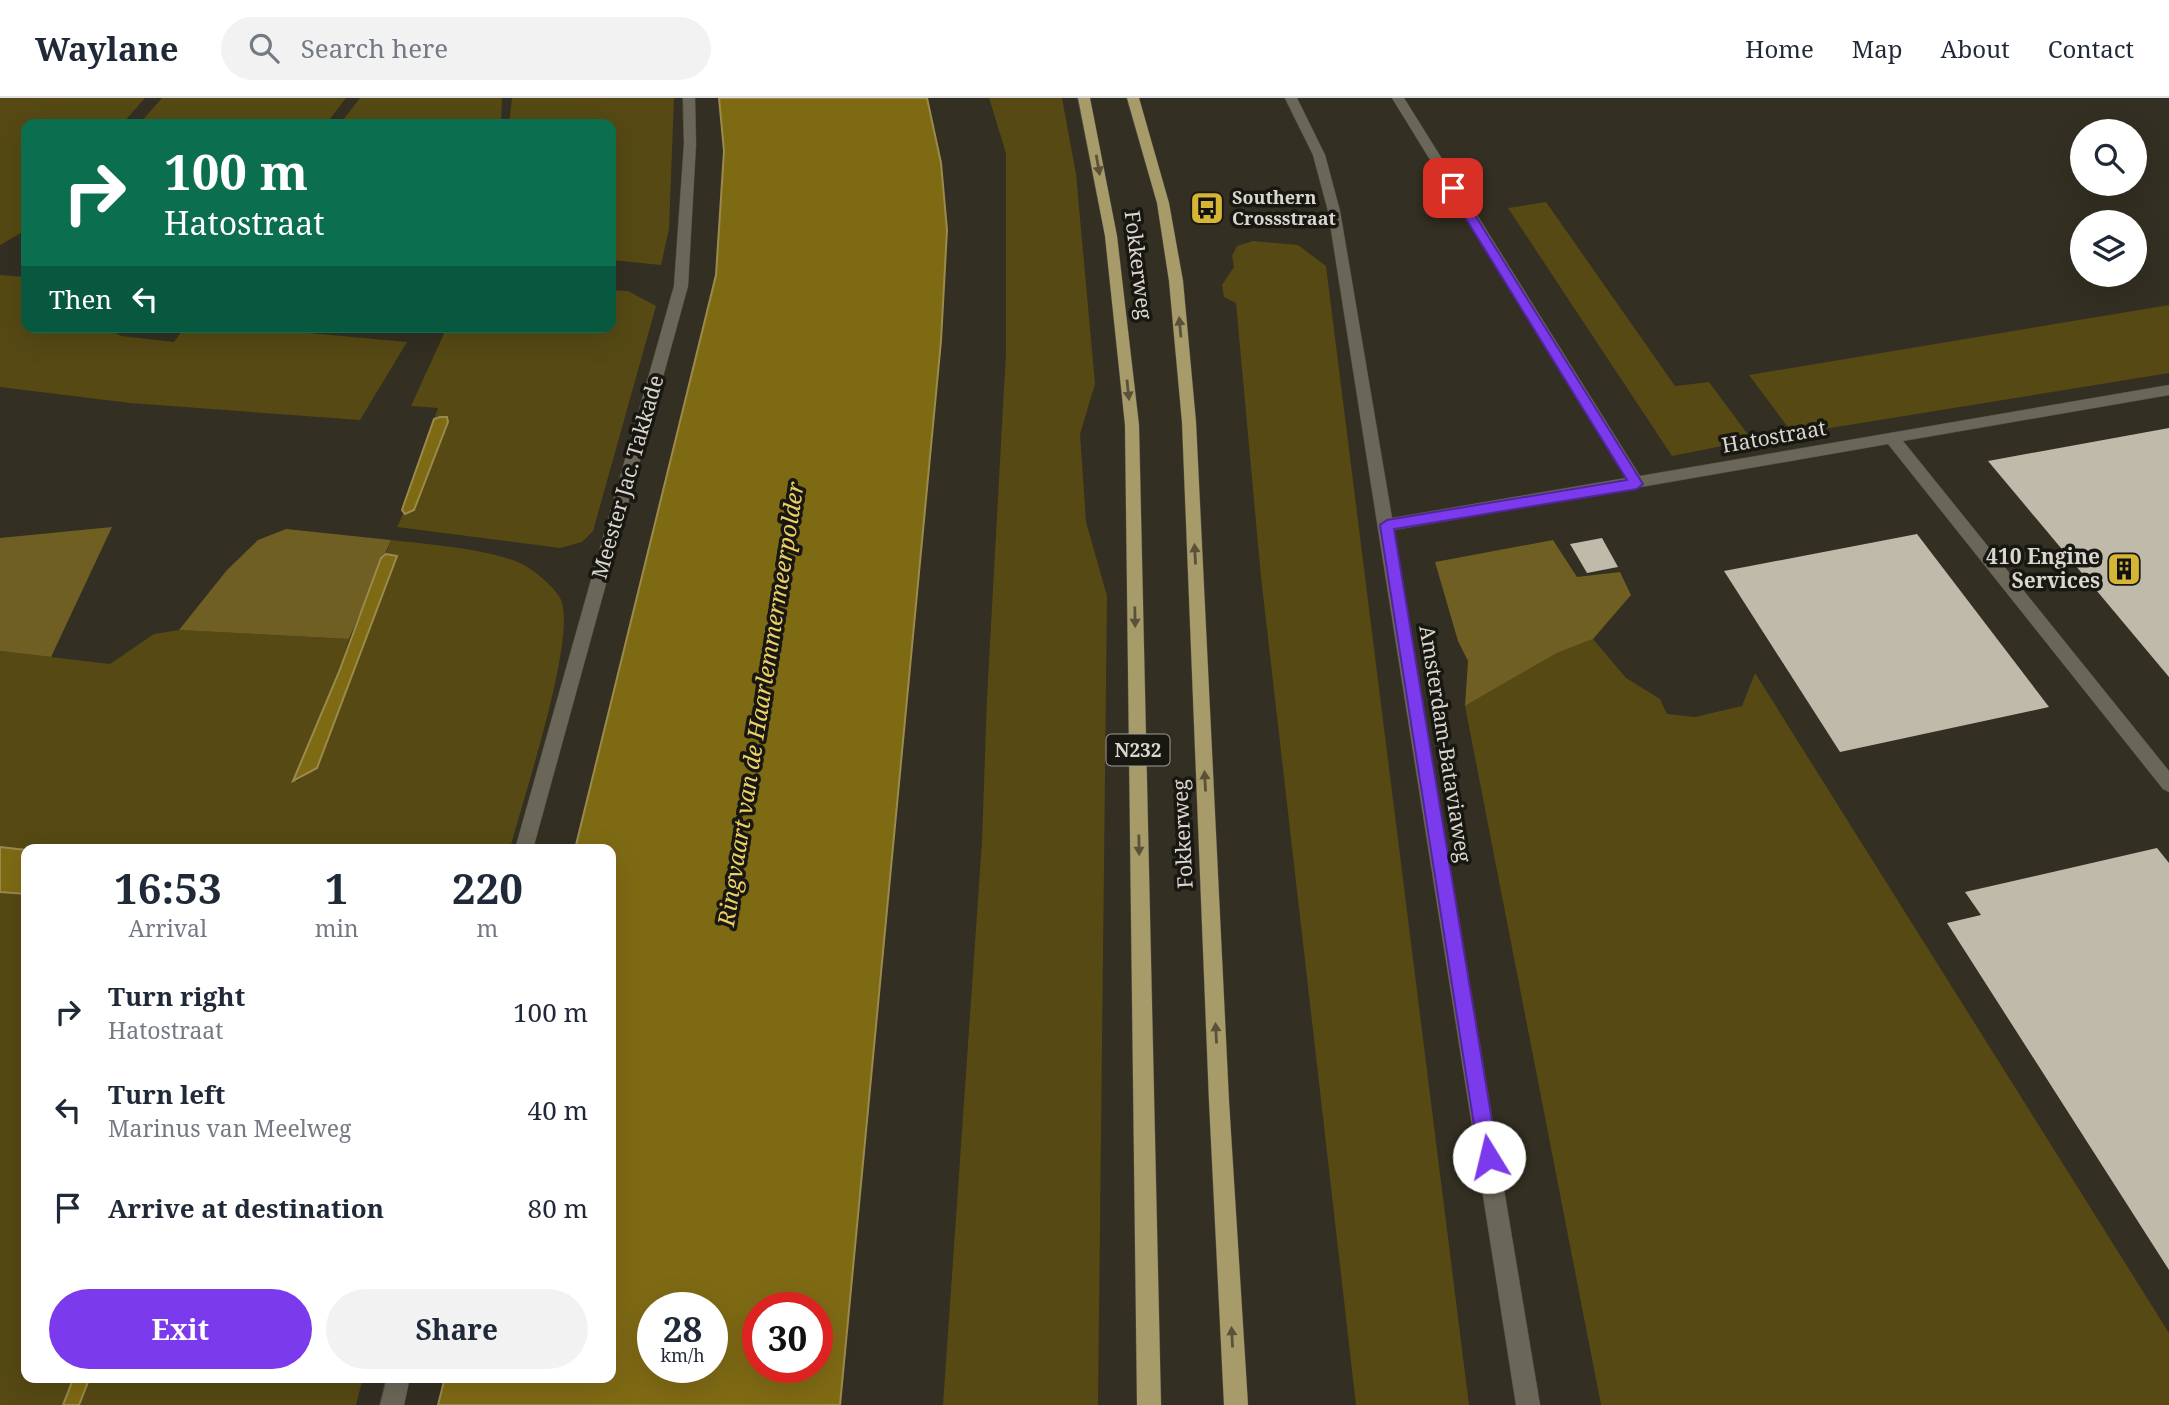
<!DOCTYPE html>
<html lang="en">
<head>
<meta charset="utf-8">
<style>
  :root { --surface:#fff; --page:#f2f2f3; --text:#1f2937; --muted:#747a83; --line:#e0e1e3; --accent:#7c3aed }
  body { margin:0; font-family:"Noto Serif",serif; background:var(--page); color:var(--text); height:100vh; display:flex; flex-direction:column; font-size:26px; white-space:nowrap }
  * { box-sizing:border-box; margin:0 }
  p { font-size:23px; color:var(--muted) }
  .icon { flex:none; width:38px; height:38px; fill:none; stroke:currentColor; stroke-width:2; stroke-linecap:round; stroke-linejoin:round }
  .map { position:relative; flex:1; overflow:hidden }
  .drawer { position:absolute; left:21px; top:746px; width:595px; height:539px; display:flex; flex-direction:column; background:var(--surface); border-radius:14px; box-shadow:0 7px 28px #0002 }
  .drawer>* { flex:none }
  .top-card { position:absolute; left:21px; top:21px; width:595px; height:214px; border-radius:14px; box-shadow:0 7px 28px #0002; background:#0b6e4f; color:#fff; overflow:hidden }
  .buttons { position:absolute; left:2070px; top:21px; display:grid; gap:14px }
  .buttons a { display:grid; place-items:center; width:77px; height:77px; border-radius:50%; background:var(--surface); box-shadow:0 7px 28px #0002; font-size:35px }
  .speed { position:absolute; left:637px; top:1194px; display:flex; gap:14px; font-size:35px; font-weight:700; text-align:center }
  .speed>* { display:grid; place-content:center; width:91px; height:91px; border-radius:50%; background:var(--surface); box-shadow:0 7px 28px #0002; line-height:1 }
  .speed small { font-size:18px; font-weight:400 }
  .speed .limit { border:10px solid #d22; background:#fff; color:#111 }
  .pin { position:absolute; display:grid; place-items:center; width:60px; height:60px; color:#fff; margin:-30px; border-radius:14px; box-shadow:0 4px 10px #0006 }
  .me { position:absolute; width:77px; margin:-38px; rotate:351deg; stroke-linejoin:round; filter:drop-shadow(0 0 5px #0008) }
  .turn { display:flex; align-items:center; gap:24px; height:147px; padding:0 28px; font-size:32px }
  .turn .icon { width:91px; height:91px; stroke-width:2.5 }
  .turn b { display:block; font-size:49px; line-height:60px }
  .then { display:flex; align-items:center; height:66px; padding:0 28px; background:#0003; gap:14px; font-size:26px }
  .eta { display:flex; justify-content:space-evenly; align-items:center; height:119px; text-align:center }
  .eta b { font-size:42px; font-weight:700; line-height:49px }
  .cta { display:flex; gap:14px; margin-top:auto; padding:14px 28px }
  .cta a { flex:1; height:80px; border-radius:42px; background:var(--accent); color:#fff; font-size:28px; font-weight:700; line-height:80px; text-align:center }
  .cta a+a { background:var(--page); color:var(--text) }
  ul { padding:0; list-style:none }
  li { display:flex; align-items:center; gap:21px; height:98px; padding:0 28px }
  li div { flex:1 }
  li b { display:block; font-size:26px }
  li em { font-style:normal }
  header { display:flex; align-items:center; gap:42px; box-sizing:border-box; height:98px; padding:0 35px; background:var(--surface); border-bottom:2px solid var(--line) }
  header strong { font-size:33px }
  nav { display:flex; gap:38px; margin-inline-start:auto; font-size:24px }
  .search { width:490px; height:63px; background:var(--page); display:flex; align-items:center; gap:18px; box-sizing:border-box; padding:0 24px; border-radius:38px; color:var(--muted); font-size:26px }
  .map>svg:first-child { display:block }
  .green { fill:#564914 }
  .forest { fill:#6f5f23 }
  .water { fill:#7f6a14; stroke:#9a8a4c; stroke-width:2; fill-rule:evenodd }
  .building { fill:#bfbaaa }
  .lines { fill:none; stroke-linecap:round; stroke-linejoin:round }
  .minor-casing { stroke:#504c42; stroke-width:1 }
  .major-casing { stroke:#504c42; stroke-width:1 }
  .minor { fill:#6b6758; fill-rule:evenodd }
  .major { fill:#a89b6a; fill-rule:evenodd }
  .oneway { fill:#595239 }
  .route { fill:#7c3aed; stroke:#51269a; stroke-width:2 }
  .labels { text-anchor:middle; stroke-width:7; stroke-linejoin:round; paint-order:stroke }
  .far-poi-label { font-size:18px; font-weight:bold; fill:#d8d6ce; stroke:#191711; text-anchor:start }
  .shield { fill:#191711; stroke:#9f9d95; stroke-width:2 }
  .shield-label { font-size:19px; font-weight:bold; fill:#d8d6ce }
  .street-label { font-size:21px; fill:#d8d6ce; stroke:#191711 }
  .poi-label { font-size:21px; font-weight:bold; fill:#d8d6ce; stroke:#191711; text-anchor:end }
  .water-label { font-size:23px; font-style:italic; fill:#eed165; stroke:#191711 }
</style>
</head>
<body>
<header>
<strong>Waylane</strong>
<div class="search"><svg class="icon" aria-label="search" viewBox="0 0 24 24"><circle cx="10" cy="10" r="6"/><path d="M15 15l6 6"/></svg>Search here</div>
<nav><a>Home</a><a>Map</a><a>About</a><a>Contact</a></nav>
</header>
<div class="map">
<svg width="2169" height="1307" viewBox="0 0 2169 1307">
  <rect width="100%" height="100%" fill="#332f22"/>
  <!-- green -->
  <g class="green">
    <polygon points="0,0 145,0 122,26 26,26 26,132 0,147"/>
    <polygon points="162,0 346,0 326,26 139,26"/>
    <polygon points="360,0 502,0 501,26 340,26"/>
    <polygon points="512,0 674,0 669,131 661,167 611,162 611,26 509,26"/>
    <polygon points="989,0 1062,0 1076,76 1095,286 1080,336 1086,424 1107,498 1098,1307 943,1307 982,744 987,600 1006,254 1006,55"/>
    <polygon points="1546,104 1675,288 1709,284 1752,342 1672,358 1508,110"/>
    <polygon points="1253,143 1298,147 1326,168 1469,1307 1356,1307 1261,479 1236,205 1224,199 1222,187 1234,169 1232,158 1237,148"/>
    <polygon points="0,177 26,179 26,229 104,229 121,238 174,244 185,229 242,229 407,244 360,322 130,305 0,289"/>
    <polygon points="611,192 628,193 656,208 593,433 582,444 560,450 397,429 447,319 434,321 438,310 411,308 447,229 611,229"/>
    <polygon points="2169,207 2169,275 1793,336 1749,277"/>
    <path d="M391,442C427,446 490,451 522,466C534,472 556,490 561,502C577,540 522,704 510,751L26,752L0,749V553L110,566L154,536L179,532L349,541L339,574L293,682L297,683L317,670L397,458L386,456Z"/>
    <polygon points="1593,541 1626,580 1660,601 1667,616 1695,619 1742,608 1755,575 2169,1235 2169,1307 1601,1307 1465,608 1557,555"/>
    <polygon points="0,794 26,796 26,1279 74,1279 63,1307 0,1307"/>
    <polygon points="90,1279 363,1279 356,1307 79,1307"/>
  </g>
  <!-- forest -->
  <g class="forest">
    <polygon points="112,429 51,559 0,553 0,440"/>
    <polygon points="286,431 391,442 349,541 179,532 227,472 258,442"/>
    <polygon points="1553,442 1577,479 1620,474 1631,497 1593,541 1557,555 1465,608 1468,563 1458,543 1435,464"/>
  </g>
  <!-- water -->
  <g class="water">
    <path d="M719,0H927L941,65L947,132L941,243L840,1307H438L445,1279H611V751H575L716,177L724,53ZM712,1209V1269H653V1209ZM817,1209V1269H758V1209Z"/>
    <polygon points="440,319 447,319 448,324 414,412 405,416 402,412 404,406 434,321"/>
    <polygon points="386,456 397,458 317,670 293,683 339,574 381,460"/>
    <polygon points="0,749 26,752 26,796 0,794"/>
    <polygon points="74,1279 90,1279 79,1307 63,1307"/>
  </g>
  <!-- building -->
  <g class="building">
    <polygon points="2169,330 2169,579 1988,363"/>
    <polygon points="1917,436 2049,609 1840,654 1724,473"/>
    <polygon points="1602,440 1618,469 1587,475 1570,446"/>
    <polygon points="2157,750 2169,765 2169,1172 1947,825 1981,817 1965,794"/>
  </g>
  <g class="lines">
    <!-- minor casing -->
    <g class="minor-casing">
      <g id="minor">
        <polygon points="683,0 695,0 696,46 688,188 533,751 515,751 674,188 684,46"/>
        <polygon points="1285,0 1297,0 1325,57 1340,113 1392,420 1626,380 1392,0 1404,0 1640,378 2169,287 2169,297 1903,343 2169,673 2169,694 2163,691 1888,346 1394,432 1540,1307 1516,1307 1328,113 1313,57"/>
        <polygon points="387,1279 410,1279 404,1307 380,1307"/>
      </g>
    </g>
    <!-- major casing -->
    <g class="major-casing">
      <g id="major">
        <polygon points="1078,0 1090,0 1117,138 1139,327 1161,1307 1137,1307 1125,327 1105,138"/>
        <polygon points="1127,0 1139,0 1169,105 1183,183 1196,324 1229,1003 1248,1307 1224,1307 1209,1003 1182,324 1169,183 1157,105"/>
      </g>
    </g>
    <!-- minor -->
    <use href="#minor" class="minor"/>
    <!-- major -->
    <use href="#major" class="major"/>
  </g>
  <!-- one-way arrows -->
  <defs><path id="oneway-solid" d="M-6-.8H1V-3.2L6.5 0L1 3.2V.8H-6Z" transform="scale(1.75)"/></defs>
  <g class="oneway">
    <use href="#oneway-solid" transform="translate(1098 67) rotate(80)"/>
    <use href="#oneway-solid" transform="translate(1180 229) rotate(-95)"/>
    <use href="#oneway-solid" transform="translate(1128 292) rotate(84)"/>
    <use href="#oneway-solid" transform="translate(1195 456) rotate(-93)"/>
    <use href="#oneway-solid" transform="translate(1135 519) rotate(89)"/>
    <use href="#oneway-solid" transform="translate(1205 683) rotate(-93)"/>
    <use href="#oneway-solid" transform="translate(1139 747) rotate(89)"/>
    <use href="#oneway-solid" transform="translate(1216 935) rotate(-93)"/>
    <use href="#oneway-solid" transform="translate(1232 1239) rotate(-93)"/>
  </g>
  <!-- route -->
  <polygon class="route" points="1449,88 1458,90 1643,386 1637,391 1394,431 1498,1059 1495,1066 1489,1069 1482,1066 1479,1059 1380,427 1387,422 1627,382 1447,90"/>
  <!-- icons -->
  <defs>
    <g id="bus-square" transform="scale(1.75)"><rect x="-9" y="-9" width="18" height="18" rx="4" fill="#d5b534" stroke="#191711"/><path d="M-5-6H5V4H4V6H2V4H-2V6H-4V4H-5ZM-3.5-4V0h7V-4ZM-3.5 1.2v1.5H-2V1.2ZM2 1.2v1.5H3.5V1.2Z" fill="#111"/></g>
    <g id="building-square" transform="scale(1.75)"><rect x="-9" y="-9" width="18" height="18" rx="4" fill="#d5b534" stroke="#191711"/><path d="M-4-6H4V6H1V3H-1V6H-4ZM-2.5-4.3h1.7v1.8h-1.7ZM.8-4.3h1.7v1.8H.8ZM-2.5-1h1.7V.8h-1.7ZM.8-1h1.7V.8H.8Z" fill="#111"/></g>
  </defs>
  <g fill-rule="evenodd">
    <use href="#bus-square" x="1207" y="110"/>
    <use href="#building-square" x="2124" y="471"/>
  </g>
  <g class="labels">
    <!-- far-poi labels -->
    <g class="far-poi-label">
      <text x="1232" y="106">Southern<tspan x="1232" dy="21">Crossstraat</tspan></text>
    </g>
    <!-- shield labels -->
    <rect class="shield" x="1106.5" y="636.5" width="63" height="31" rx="5"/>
    <g class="shield-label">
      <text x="1138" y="659">N232</text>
    </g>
    <!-- street labels -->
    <g class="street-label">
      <text transform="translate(1138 167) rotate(83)" y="7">Fokkerweg</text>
      <text transform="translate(1774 339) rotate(-10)" y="7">Hatostraat</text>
      <text transform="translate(628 379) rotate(-74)" y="7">Meester Jac. Takkade</text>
      <text transform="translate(1445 646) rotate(81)" y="7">Amsterdam-Bataviaweg</text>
      <text transform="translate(1183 736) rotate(-93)" y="7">Fokkerweg</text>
    </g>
    <!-- poi labels -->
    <g class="poi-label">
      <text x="2100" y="466">410 Engine<tspan x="2100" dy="24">Services</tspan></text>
    </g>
    <!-- water labels -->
    <g class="water-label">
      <text transform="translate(761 606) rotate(-81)" y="8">Ringvaart van de Haarlemmermeerpolder</text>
    </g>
  </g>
</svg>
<div class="buttons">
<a><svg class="icon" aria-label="search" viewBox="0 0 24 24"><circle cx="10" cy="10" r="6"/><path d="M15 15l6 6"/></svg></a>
<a><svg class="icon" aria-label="layers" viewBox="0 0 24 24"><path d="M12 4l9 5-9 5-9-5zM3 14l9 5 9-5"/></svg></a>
</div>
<div class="speed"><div>28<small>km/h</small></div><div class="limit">30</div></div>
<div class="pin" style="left:1453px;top:90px;background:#d93025"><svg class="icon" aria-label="arrive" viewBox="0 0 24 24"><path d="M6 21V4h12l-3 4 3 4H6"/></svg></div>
<svg class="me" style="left:1489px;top:1059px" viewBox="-20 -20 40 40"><circle r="19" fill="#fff"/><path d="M0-13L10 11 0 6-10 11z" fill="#7c3aed"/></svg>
<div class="top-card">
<div class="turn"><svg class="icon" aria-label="right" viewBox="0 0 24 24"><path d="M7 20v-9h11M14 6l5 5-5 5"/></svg><div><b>100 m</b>Hatostraat</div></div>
<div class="then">Then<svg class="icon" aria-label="left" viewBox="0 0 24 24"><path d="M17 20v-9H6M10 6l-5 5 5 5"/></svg></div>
</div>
<section class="drawer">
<div class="eta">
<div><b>16:53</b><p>Arrival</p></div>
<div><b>1</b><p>min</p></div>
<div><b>220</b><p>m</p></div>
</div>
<ul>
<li><svg class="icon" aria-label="right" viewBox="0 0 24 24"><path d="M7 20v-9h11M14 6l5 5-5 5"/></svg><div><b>Turn right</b><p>Hatostraat</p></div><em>100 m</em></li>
<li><svg class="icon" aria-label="left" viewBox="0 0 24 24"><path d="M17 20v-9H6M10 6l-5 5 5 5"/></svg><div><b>Turn left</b><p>Marinus van Meelweg</p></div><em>40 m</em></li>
<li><svg class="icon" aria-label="arrive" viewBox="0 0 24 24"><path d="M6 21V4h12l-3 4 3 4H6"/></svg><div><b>Arrive at destination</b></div><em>80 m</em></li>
</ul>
<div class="cta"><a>Exit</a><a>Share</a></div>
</section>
</div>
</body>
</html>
